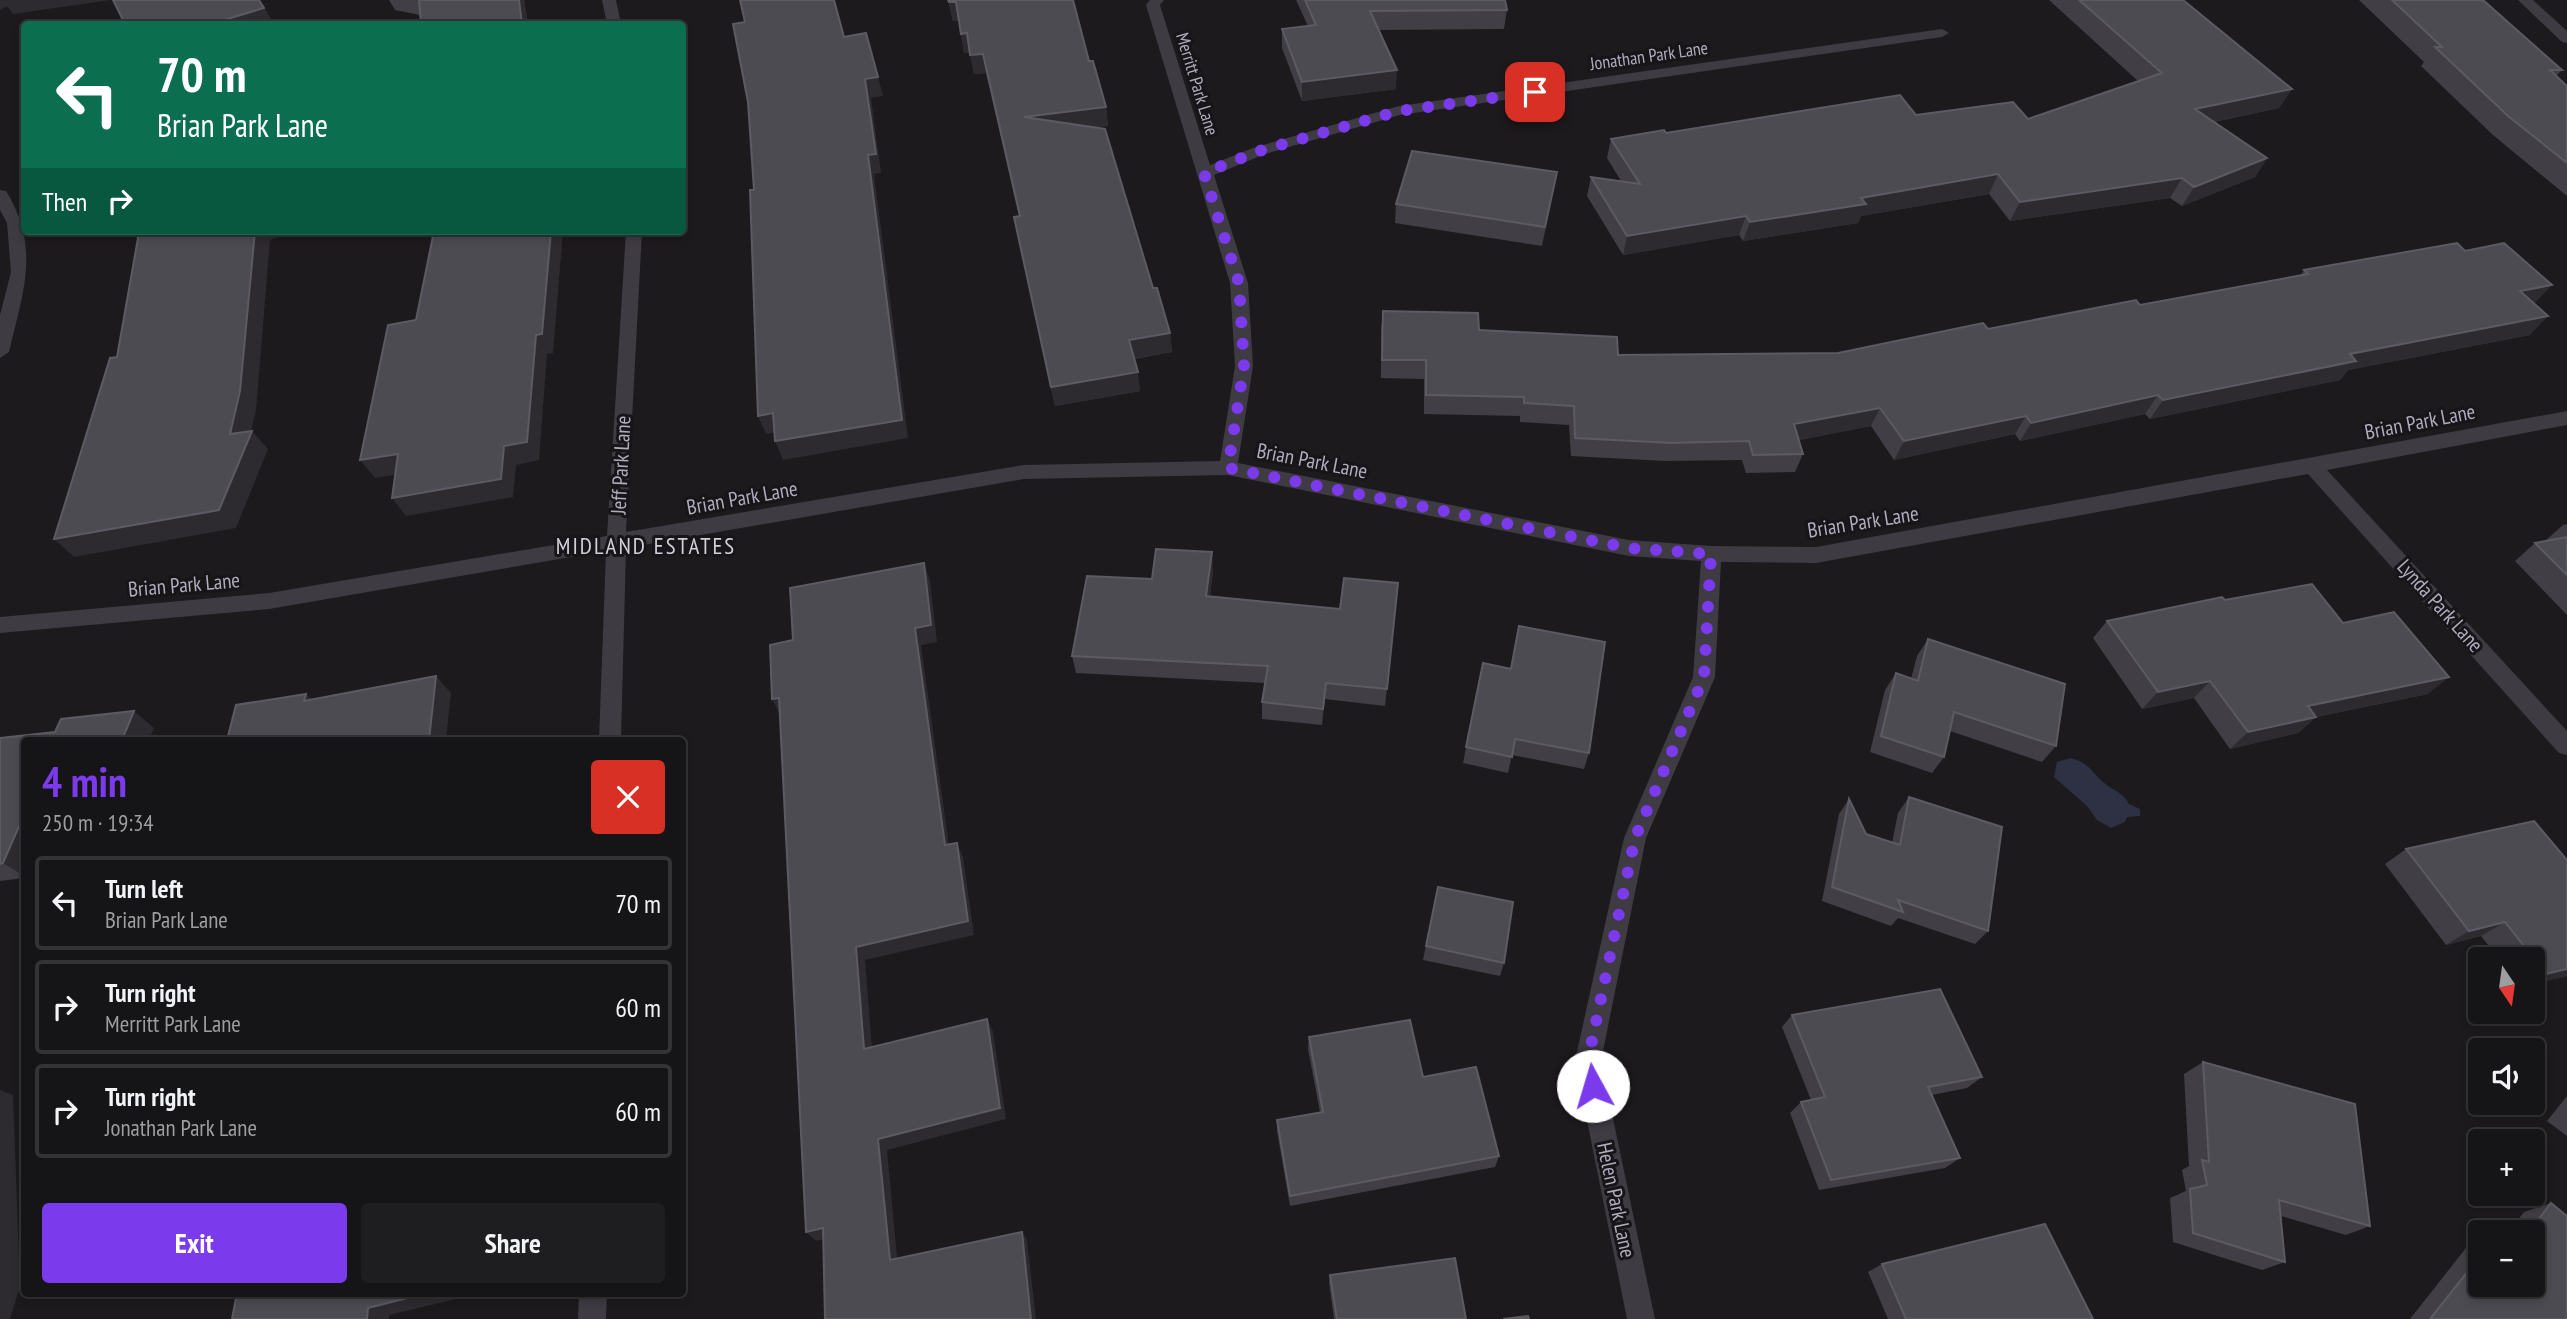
<!DOCTYPE html>
<html lang="en">
<head>
<meta charset="utf-8">
<style>
  :root { --surface:#151416; --page:#1e1d1f; --text:#f1f3f6; --muted:#9d9ea1; --line:#343335; --accent:#7c3aed }
  body { margin:0; font-family:"PT Sans Narrow",sans-serif; background:var(--page); color:var(--text); height:100vh; display:flex; flex-direction:column; font-size:26px; white-space:nowrap }
  * { box-sizing:border-box; margin:0 }
  p { font-size:23px; color:var(--muted) }
  .icon { flex:none; width:38px; height:38px; fill:none; stroke:currentColor; stroke-width:2; stroke-linecap:round; stroke-linejoin:round }
  .map { position:relative; flex:1; overflow:hidden }
  .drawer { position:absolute; left:21px; top:737px; width:665px; height:560px; display:flex; flex-direction:column; background:var(--surface); border-radius:7px; box-shadow:0 4px 10px #0003,0 0 0 2px var(--line) }
  .drawer>* { flex:none }
  .top-card { position:absolute; left:21px; top:21px; width:665px; height:214px; border-radius:7px; box-shadow:0 4px 10px #0003,0 0 0 2px var(--line); background:#0b6e4f; color:#fff; overflow:hidden }
  .needle { width:46px; rotate:167deg }
  .controls { position:absolute; left:2468px; top:947px; display:grid; gap:14px }
  .controls a { display:grid; place-items:center; width:77px; height:77px; border-radius:7px; background:var(--surface); box-shadow:0 4px 10px #0003,0 0 0 2px var(--line); font-size:35px }
  .pin { position:absolute; display:grid; place-items:center; width:60px; height:60px; color:#fff; margin:-30px; border-radius:14px; box-shadow:0 4px 10px #0006 }
  .me { position:absolute; width:77px; margin:-38px; rotate:354deg; stroke-linejoin:round; filter:drop-shadow(0 0 5px #0008) }
  .turn { display:flex; align-items:center; gap:24px; height:147px; padding:0 21px; font-size:32px }
  .turn .icon { width:91px; height:91px; stroke-width:2.5 }
  .turn b { display:block; font-size:49px; line-height:60px }
  .then { display:flex; align-items:center; height:66px; padding:0 21px; background:#0003; gap:14px; font-size:26px }
  .round { display:grid; place-items:center; flex:none; width:74px; height:74px; border-radius:7px; background:var(--page) }
  .summary { display:flex; align-items:center; justify-content:space-between; height:119px; padding:0 21px }
  h1 { font-size:42px; font-weight:700; line-height:52px; color:var(--accent) }
  .primary-button { display:flex; gap:14px; margin-top:auto; padding:14px 21px }
  .primary-button a { flex:1; height:80px; border-radius:7px; background:var(--accent); color:#fff; font-size:28px; font-weight:700; line-height:80px; text-align:center }
  .primary-button a+a { background:var(--page); color:var(--text) }
  ul { padding:0; list-style:none }
  li { display:flex; align-items:center; gap:21px; height:94px; margin:0 14px 10px; padding:0 7px; border:4px solid var(--line); border-radius:7px }
  li div { flex:1 }
  li b { display:block; font-size:26px }
  li em { font-style:normal }
  .map>svg:first-child { display:block }
  .water { fill:#2e3043 }
  .lines { fill:none; stroke-linecap:round; stroke-linejoin:round }
  .minor { fill:#3e3b43; fill-rule:evenodd }
  .wall { fill:#413f45 }
  .shaded-wall { fill:#2d2b30 }
  .building { fill:#4d4b52; stroke:#5c5a63; stroke-width:2 }
  .route { stroke:#7c3aed; stroke-width:12; stroke-dasharray:0 21.6 }
  .labels { text-anchor:middle; stroke-width:6; stroke-linejoin:round; paint-order:stroke }
  .far-street-label { font-size:18px; fill:#afacbe; stroke:#171518 }
  .street-label { font-size:21px; fill:#afacbe; stroke:#171518 }
  .neighbourhood-label { font-size:23px; letter-spacing:2px; fill:#d0ced9; stroke:#171518 }
</style>
</head>
<body>
<div class="map">
<svg width="2567" height="1319" viewBox="0 0 2567 1319">
  <rect width="100%" height="100%" fill="#1c1a1d"/>
  <!-- water -->
  <path class="water" d="M2071,758C2091,764 2089,770 2103,782C2112,790 2123,792 2129,804L2140,809V816L2127,817L2125,822L2111,828L2097,820L2087,806L2054,777L2057,762Z"/>
  <g class="lines">
    <!-- minor -->
    <g class="minor">
      <polygon points="602,0 616,0 621,24 607,24"/>
      <polygon points="1150,0 1164,0 1160,5 1210,165 1253,148 1399,106 1942,29 1949,33 1942,37 1400,115 1265,154 1214,175 1248,283 1253,366 1238,463 1629,540 1711,546 1816,547 2567,411 2567,425 2327,470 2567,731 2567,755 2559,753 2308,474 1816,563 1721,562 1715,677 1646,838 1601,1061 1655,1319 1627,1319 1575,1061 1624,838 1693,677 1701,561 1629,556 1228,475 1024,479 626,548 621,740 599,740 606,551 269,609 0,633 0,617 269,593 607,536 626,231 642,231 626,532 1024,465 1220,461 1235,366 1230,283 1146,5"/>
      <polygon points="2518,0 2533,0 2567,31 2567,43 2562,42"/>
      <path d="M0,190L6,191C41,248 23,292 9,352L0,358V315L11,272L7,223L0,210Z"/>
      <polygon points="579,1293 607,1293 606,1319 578,1319"/>
    </g>
  </g>
  <!-- wall -->
  <g class="wall">
    <polygon points="389,0 524,0 528,24 421,24 420,15 395,10"/>
    <polygon points="948,0 1089,61 1106,107 1108,126 1094,127 1170,333 1172,352 1134,359 1140,391 1055,406 1014,217 1019,216 986,73 974,74 970,52 964,53 959,21 953,21"/>
    <polygon points="1296,0 1505,0 1507,10 1504,29 1379,30 1396,89 1302,101 1282,48 1282,29 1308,26"/>
    <polygon points="2049,0 2183,0 2292,89 2279,108 2214,122 2267,158 2255,177 2182,206 2170,198 2010,221 1989,194 1861,216 1858,223 1743,241 1739,235 1623,255 1587,196 1591,177 1621,181 1607,158 1611,139 1666,133 1916,115 2028,119 2138,81"/>
    <polygon points="2359,0 2483,0 2562,70 2556,76 2567,86 2567,196 2493,135 2421,66 2424,62"/>
    <polygon points="1557,172 1542,246 1395,223 1396,204"/>
    <polygon points="2465,251 2534,304 2530,335 2348,370 2340,380 2150,419 2145,414 2020,441 2015,434 1894,460 1871,426 1799,440 1803,454 1795,472 1746,473 1742,460 1666,461 1571,456 1569,425 1520,422 1520,416 1424,414 1424,379 1381,378 1381,329 1383,311 1618,355 1838,353 2140,305 2301,275 2304,270"/>
    <polygon points="2567,524 2567,615 2515,561 2535,543 2544,542 2563,525"/>
    <polygon points="1213,570 1210,596 1340,609 1398,583 1385,706 1325,699 1322,725 1262,719 1262,702 1265,683 1076,673 1072,656 1152,579"/>
    <polygon points="2225,600 2343,623 2428,694 2316,717 2298,733 2230,749 2194,698 2142,709 2093,638 2107,621"/>
    <polygon points="1519,626 1589,753 1584,769 1512,755 1508,773 1463,763 1483,663 1510,669"/>
    <polygon points="1928,639 2056,746 2042,762 1950,731 1944,757 1932,773 1870,752 1885,690 1896,673 1911,679 1917,656"/>
    <polygon points="154,728 24,740 24,878 0,881 0,738"/>
    <polygon points="1909,797 1988,931 1975,944 1898,918 1891,926 1822,901 1839,814 1849,799 1866,834 1892,843 1898,813"/>
    <polygon points="2406,849 2567,860 2567,976 2532,984 2532,959 2499,959 2481,936 2446,945 2385,864"/>
    <polygon points="1438,887 1504,963 1500,976 1423,960"/>
    <polygon points="1792,1015 1982,1077 1967,1088 1932,1095 1960,1158 1945,1168 1819,1190 1790,1113 1801,1102 1811,1100 1782,1027"/>
    <polygon points="1309,1037 1499,1156 1495,1167 1290,1206 1277,1131 1277,1120 1320,1112 1308,1049"/>
    <polygon points="2203,1062 2370,1226 2346,1235 2281,1216 2285,1262 2262,1270 2173,1242 2170,1198 2186,1191 2182,1170 2189,1166 2184,1074"/>
    <polygon points="2567,1096 2567,1136 2547,1121"/>
    <polygon points="2551,1203 2567,1319 2410,1319 2477,1234 2480,1233 2480,1284 2532,1232 2484,1232 2504,1225 2510,1230 2524,1212"/>
    <polygon points="1882,1264 2093,1319 1888,1319 1868,1272"/>
    <polygon points="1330,1275 1466,1319 1334,1319 1329,1283"/>
  </g>
  <!-- shaded-wall -->
  <g class="shaded-wall">
    <polygon points="0,0 111,0 13,14 7,6 0,10"/>
    <polygon points="519,0 524,0 528,24 522,24"/>
    <polygon points="949,2 956,2 959,21 953,21"/>
    <polygon points="264,8 275,24 211,24"/>
    <polygon points="967,33 971,52 964,53 961,34"/>
    <polygon points="983,54 986,73 974,74 970,55"/>
    <polygon points="1397,70 1396,89 1302,101 1302,82"/>
    <polygon points="878,77 883,96 871,98 881,173 874,174 908,438 783,460 775,441 868,155 865,79"/>
    <polygon points="2292,89 2279,108 2183,128 2195,109"/>
    <polygon points="1106,107 1108,126 1027,136 1024,117"/>
    <polygon points="2267,158 2255,177 2182,206 2194,187"/>
    <polygon points="1998,174 1989,194 1861,216 1858,223 1743,241 1750,222 1861,198"/>
    <polygon points="2182,178 2170,198 2010,221 2020,202"/>
    <polygon points="1746,216 1739,235 1623,255 1627,236"/>
    <polygon points="255,231 289,231 290,233 270,240 256,410 250,435 252,431 268,449 236,528 74,557 54,539 230,434"/>
    <polygon points="551,231 563,231 553,353 547,354 539,460 516,465 513,497 406,516 392,498 504,446 536,335"/>
    <polygon points="2552,285 2534,304 2520,291"/>
    <polygon points="2548,316 2530,335 2348,370 2340,380 2150,419 2163,400 2350,354"/>
    <polygon points="1170,333 1172,352 1131,359 1129,340"/>
    <polygon points="1138,372 1140,391 1055,406 1051,387"/>
    <polygon points="2158,395 2145,414 2020,441 2031,423"/>
    <polygon points="1880,408 1871,426 1786,443 1794,424"/>
    <polygon points="773,413 781,431 766,434 758,416"/>
    <polygon points="2026,416 2015,434 1894,460 1904,441"/>
    <polygon points="398,454 412,472 375,478 360,460"/>
    <polygon points="1212,552 1213,570 1208,613 1206,596"/>
    <polygon points="924,563 930,581 937,642 921,645 951,860 945,845 915,628"/>
    <polygon points="436,676 451,693 446,740 429,740"/>
    <polygon points="2449,677 2428,694 2316,717 2298,733 2230,749 2248,732 2308,706"/>
    <polygon points="2210,681 2194,698 2142,709 2158,692"/>
    <polygon points="1326,683 1325,699 1322,725 1323,709"/>
    <polygon points="306,694 323,710 304,701"/>
    <polygon points="779,698 781,716 772,699"/>
    <polygon points="134,711 154,728 149,740 122,740"/>
    <polygon points="24,815 24,876 3,863"/>
    <polygon points="957,843 963,857 974,935 865,960 873,1061 864,1049 856,947"/>
    <polygon points="2505,922 2481,936 2446,945 2469,931"/>
    <polygon points="2567,969 2567,976 2532,984 2532,981 2546,974"/>
    <polygon points="987,1019 993,1032 1006,1119 887,1150 898,1268 890,1260 878,1139"/>
    <polygon points="0,1090 13,1095 20,1286 10,1319 0,1319"/>
    <polygon points="823,1228 833,1237 816,1241 806,1232"/>
    <polygon points="1022,1232 1027,1240 1036,1319 1031,1319"/>
    <polygon points="427,1293 456,1293 456,1299 389,1315 389,1319 367,1319 368,1308"/>
  </g>
  <!-- building -->
  <g class="building">
    <polygon points="113,0 259,0 264,8 211,24 125,24"/>
    <polygon points="419,0 519,0 522,24 421,24"/>
    <polygon points="740,0 834,0 844,37 866,33 878,77 865,79 876,154 868,155 902,420 775,441 773,413 758,416 750,190 754,190 748,102 733,24 745,22"/>
    <polygon points="948,0 1073,0 1089,61 1093,61 1106,107 1024,117 1105,129 1153,288 1157,288 1170,333 1129,340 1138,372 1051,387 1014,217 1020,216 983,54 970,55 967,33 961,34 956,2 949,2"/>
    <polygon points="1305,0 1505,0 1507,10 1370,11 1397,70 1302,82 1282,29 1316,25"/>
    <polygon points="2079,0 2183,0 2292,89 2195,109 2267,158 2194,187 2182,178 2020,202 1998,174 1861,198 1866,204 1750,222 1746,216 1627,236 1591,177 1640,184 1611,139 1664,130 1666,133 1900,95 1916,115 2013,102 2028,119 2162,73"/>
    <polygon points="2392,0 2483,0 2562,70 2550,70 2567,86 2567,163 2508,116 2435,47 2442,47"/>
    <polygon points="1412,151 1557,172 1545,227 1396,204"/>
    <polygon points="136,231 255,231 240,391 230,434 252,431 219,510 54,539 110,358 117,357 138,238"/>
    <polygon points="434,231 551,231 542,334 536,335 527,442 504,446 501,479 392,498 398,454 360,460 388,325 416,320"/>
    <polygon points="2457,243 2465,251 2504,243 2552,285 2520,291 2548,316 2350,354 2356,361 2163,400 2158,395 2031,423 2026,416 1904,441 1880,408 1794,424 1803,454 1753,455 1749,441 1672,443 1575,438 1574,406 1524,403 1524,397 1426,395 1426,360 1382,360 1383,311 1478,313 1479,330 1617,337 1618,355 1838,353 1983,323 1988,329 2136,300 2140,305 2308,274 2304,270"/>
    <polygon points="2567,537 2567,575 2535,543"/>
    <polygon points="1156,549 1212,552 1206,596 1340,609 1344,578 1398,583 1387,689 1326,683 1323,709 1262,702 1268,666 1072,656 1087,576 1152,579"/>
    <polygon points="924,563 931,625 915,628 945,845 957,843 968,921 856,947 864,1049 987,1019 1000,1108 878,1139 890,1260 1022,1232 1031,1319 825,1319 823,1228 806,1232 779,698 772,699 770,645 793,640 790,588"/>
    <polygon points="2312,584 2343,623 2394,612 2449,677 2308,706 2316,717 2248,732 2210,681 2158,692 2107,621 2222,597 2225,600"/>
    <polygon points="1519,626 1605,642 1589,753 1515,739 1512,757 1466,747 1483,663 1511,669"/>
    <polygon points="1928,639 2065,684 2056,746 1954,712 1944,757 1881,736 1896,673 1918,681"/>
    <polygon points="436,676 429,740 227,740 236,705 306,694 304,701"/>
    <polygon points="134,711 122,740 24,740 24,815 3,863 0,864 0,738 55,732 61,719"/>
    <polygon points="1909,797 2002,827 1988,931 1898,900 1903,912 1832,887 1849,799 1866,834 1900,845"/>
    <polygon points="2534,821 2567,860 2567,969 2546,974 2505,922 2469,931 2406,849"/>
    <polygon points="1438,887 1513,902 1504,963 1426,946"/>
    <polygon points="1940,989 1982,1077 1928,1087 1960,1158 1831,1180 1801,1102 1825,1097 1792,1015"/>
    <polygon points="1410,1020 1423,1077 1476,1067 1499,1156 1290,1196 1277,1120 1323,1112 1309,1037"/>
    <polygon points="2203,1062 2355,1104 2370,1226 2279,1200 2285,1262 2193,1233 2190,1189 2207,1185 2202,1160 2209,1162"/>
    <polygon points="2551,1203 2567,1216 2567,1319 2430,1319 2480,1256 2480,1284 2532,1284 2532,1232 2529,1232"/>
    <polygon points="2045,1224 2093,1319 1906,1319 1882,1264"/>
    <polygon points="2504,1225 2512,1232 2499,1232"/>
    <polygon points="1455,1258 1466,1319 1337,1319 1330,1275"/>
    <polygon points="237,1293 427,1293 368,1308 367,1319 232,1319"/>
    <polygon points="1528,1316 1529,1319 1503,1319"/>
  </g>
  <g class="lines">
    <!-- route -->
    <polyline class="route" points="1535,92 1399,111 1259,151 1204,173 1239,283 1244,366 1228,468 1629,548 1711,554 1704,677 1635,838 1588,1060 1593,1086"/>
  </g>
  <g class="labels">
    <!-- far-street labels -->
    <g class="far-street-label">
      <text transform="translate(1649 56) rotate(-8)" y="6">Jonathan Park Lane</text>
      <text transform="translate(1197 84) rotate(73)" y="6">Merritt Park Lane</text>
    </g>
    <!-- street labels -->
    <g class="street-label">
      <text transform="translate(2420 422) rotate(-11)" y="7">Brian Park Lane</text>
      <text transform="translate(1312 461) rotate(11)" y="7">Brian Park Lane</text>
      <text transform="translate(621 465) rotate(-87)" y="7">Jeff Park Lane</text>
      <text transform="translate(742 498) rotate(-10)" y="7">Brian Park Lane</text>
      <text transform="translate(1863 522) rotate(-9)" y="7">Brian Park Lane</text>
      <text transform="translate(184 585) rotate(-5)" y="7">Brian Park Lane</text>
      <text transform="translate(2440 606) rotate(48)" y="7">Lynda Park Lane</text>
      <text transform="translate(1616 1200) rotate(78)" y="7">Helen Park Lane</text>
    </g>
    <!-- neighbourhood labels -->
    <g class="neighbourhood-label">
      <text x="646" y="554">MIDLAND ESTATES</text>
    </g>
  </g>
</svg>
<div class="controls">
<a><svg class="needle" viewBox="-14 -14 28 28"><path d="M0-13l5 13h-10z" fill="#e53935"/><path d="M0 13l5-13h-10z" fill="#9d9ea1"/></svg></a>
<a><svg class="icon" aria-label="sound" viewBox="0 0 24 24"><path d="M4 9h4l5-4v14l-5-4H4zM17 9q2 3 0 6"/></svg></a>
<a>+</a>
<a>−</a>
</div>
<div class="pin" style="left:1535px;top:92px;background:#d93025"><svg class="icon" aria-label="arrive" viewBox="0 0 24 24"><path d="M6 21V4h12l-3 4 3 4H6"/></svg></div>
<svg class="me" style="left:1593px;top:1086px" viewBox="-20 -20 40 40"><circle r="19" fill="#fff"/><path d="M0-13L10 11 0 6-10 11z" fill="#7c3aed"/></svg>
<div class="top-card">
<div class="turn"><svg class="icon" aria-label="left" viewBox="0 0 24 24"><path d="M17 20v-9H6M10 6l-5 5 5 5"/></svg><div><b>70 m</b>Brian Park Lane</div></div>
<div class="then">Then<svg class="icon" aria-label="right" viewBox="0 0 24 24"><path d="M7 20v-9h11M14 6l5 5-5 5"/></svg></div>
</div>
<section class="drawer">
<div class="summary"><div><h1>4 min</h1><p>250 m · 19:34</p></div><a class="round" style="background:#d93025;color:#fff"><svg class="icon" aria-label="close" viewBox="0 0 24 24"><path d="M6 6l12 12M18 6L6 18"/></svg></a></div>
<ul>
<li><svg class="icon" aria-label="left" viewBox="0 0 24 24"><path d="M17 20v-9H6M10 6l-5 5 5 5"/></svg><div><b>Turn left</b><p>Brian Park Lane</p></div><em>70 m</em></li>
<li><svg class="icon" aria-label="right" viewBox="0 0 24 24"><path d="M7 20v-9h11M14 6l5 5-5 5"/></svg><div><b>Turn right</b><p>Merritt Park Lane</p></div><em>60 m</em></li>
<li><svg class="icon" aria-label="right" viewBox="0 0 24 24"><path d="M7 20v-9h11M14 6l5 5-5 5"/></svg><div><b>Turn right</b><p>Jonathan Park Lane</p></div><em>60 m</em></li>
</ul>
<div class="primary-button"><a>Exit</a><a>Share</a></div>
</section>
</div>
</body>
</html>
